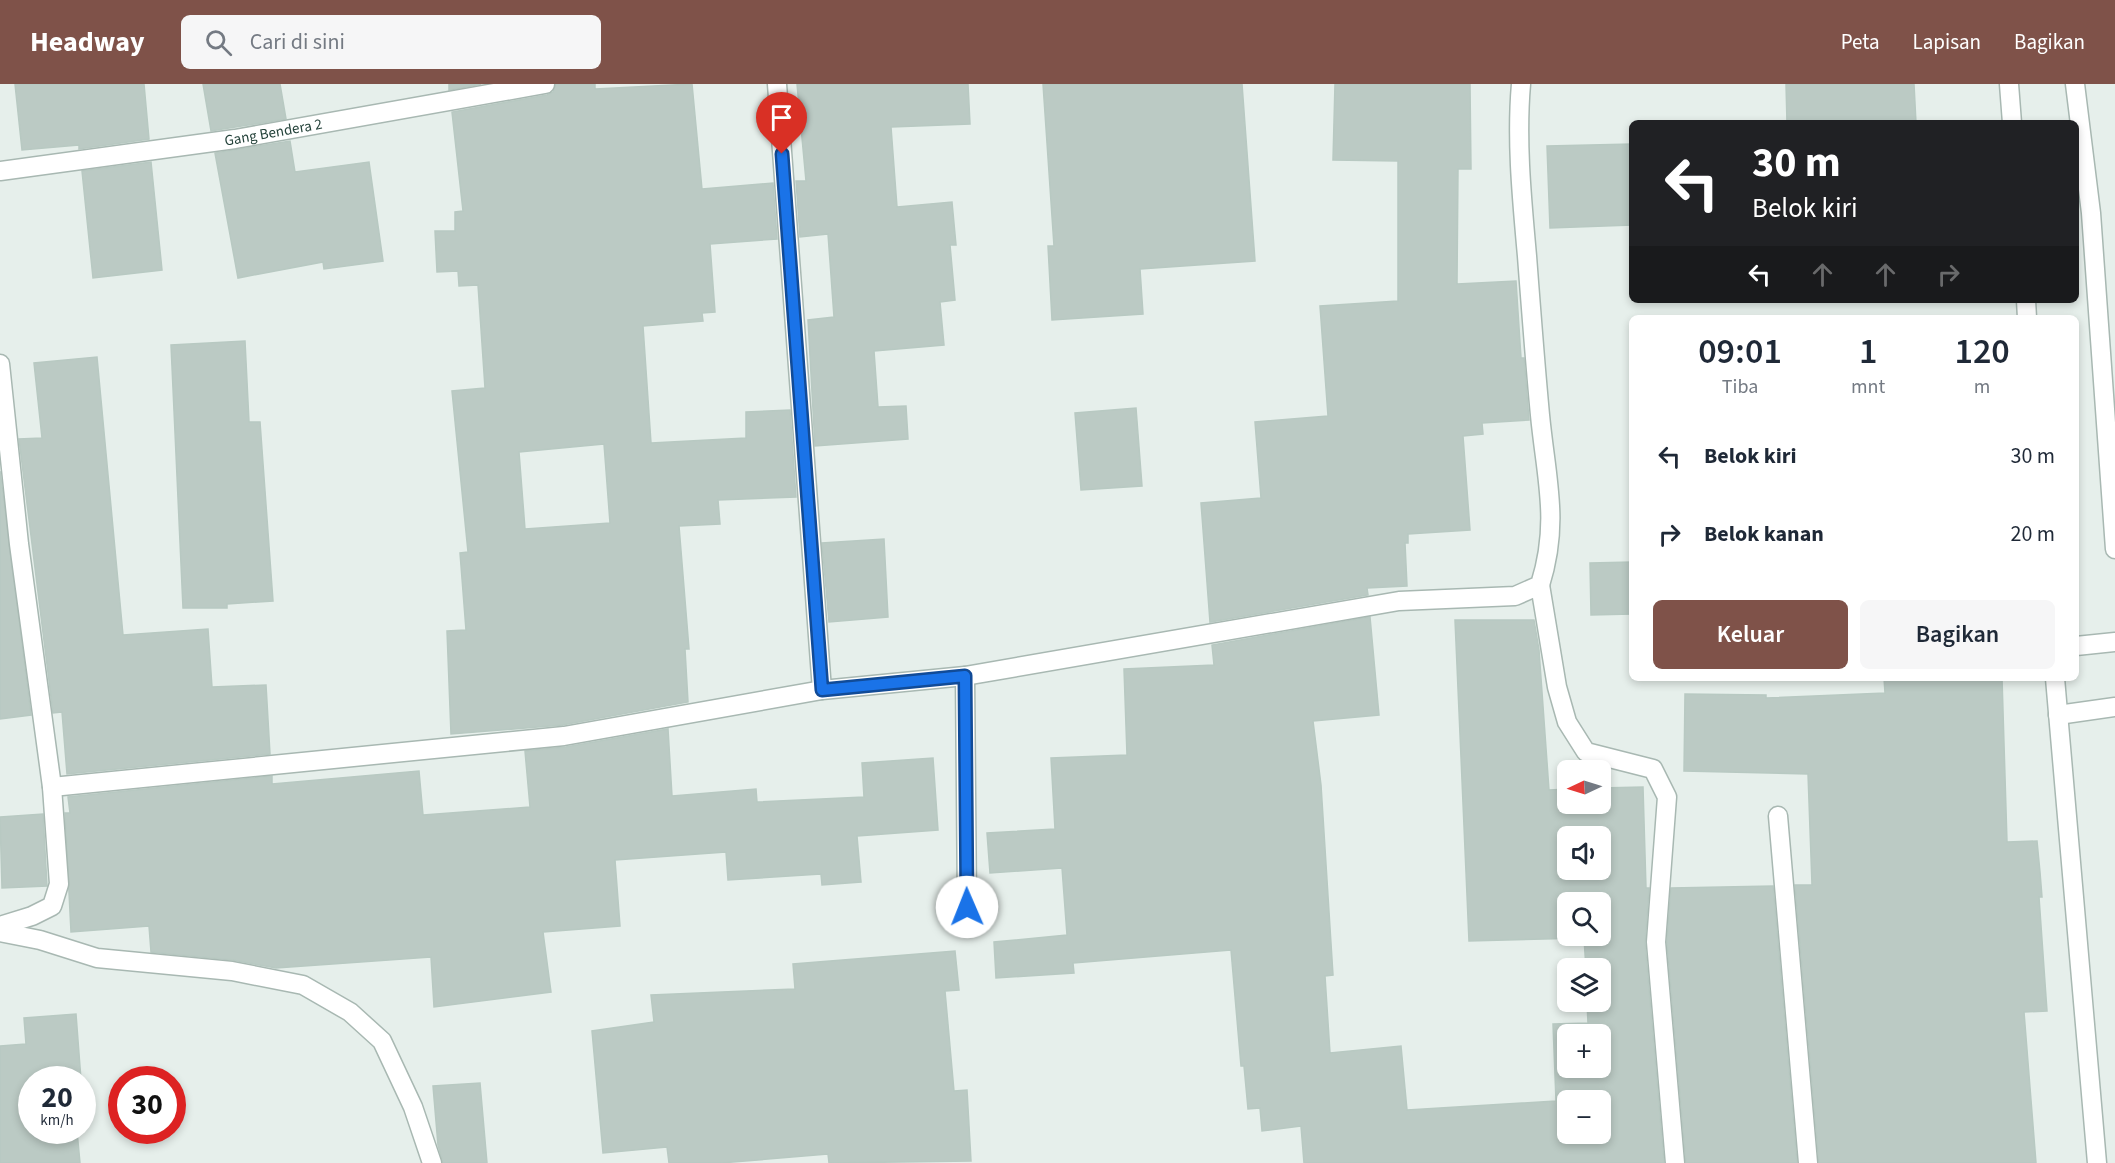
<!DOCTYPE html>
<html lang="id">
<head>
<meta charset="utf-8">
<style>
  :root { --surface:#fff; --page:#f6f6f7; --text:#1f2937; --muted:#747a83; --accent:#7f5249 }
  body { margin:0; font-family:"Source Sans 3",sans-serif; background:var(--page); color:var(--text); height:100vh; display:flex; flex-direction:column; font-size:22px; white-space:nowrap }
  * { box-sizing:border-box; margin:0 }
  p { font-size:20px; color:var(--muted) }
  .icon { flex:none; width:33px; height:33px; fill:none; stroke:currentColor; stroke-width:2; stroke-linecap:round; stroke-linejoin:round }
  .map { position:relative; flex:1; overflow:hidden }
  .side { position:absolute; left:1629px; top:231px; width:450px; height:366px; display:flex; flex-direction:column; background:var(--surface); border-radius:9px; box-shadow:0 3px 9px #0003 }
  .side>* { flex:none }
  .guide { position:absolute; left:1629px; top:36px; width:450px; height:183px; border-radius:9px; box-shadow:0 3px 9px #0003; background:#202124; color:#fff; overflow:hidden }
  .needle { width:39px; rotate:266deg }
  .buttons { position:absolute; left:1557px; top:676px; display:grid; gap:12px }
  .buttons a { display:grid; place-items:center; width:54px; height:54px; border-radius:9px; background:var(--surface); box-shadow:0 3px 9px #0003; font-size:30px }
  .speed { position:absolute; left:18px; top:982px; display:flex; gap:12px; font-size:30px; font-weight:700; text-align:center }
  .speed>* { display:grid; place-content:center; width:78px; height:78px; border-radius:50%; background:var(--surface); box-shadow:0 3px 9px #0003; line-height:1 }
  .speed small { font-size:15px; font-weight:400 }
  .speed .limit { border:9px solid #d22; background:#fff; color:#111 }
  .pin { position:absolute; display:grid; place-items:center; width:51px; height:51px; color:#fff; margin:-62px -26px; border-radius:50% 50% 50% 0; rotate:-45deg; box-shadow:0 0 6px #0007 }
  .pin .icon { rotate:45deg }
  .me { position:absolute; width:66px; margin:-33px; rotate:359deg; stroke-linejoin:round; filter:drop-shadow(0 0 4px #0008) }
  .turn { display:flex; align-items:center; gap:21px; height:126px; padding:0 24px; font-size:27px }
  .turn .icon { width:78px; height:78px; stroke-width:2.5 }
  .turn b { display:block; font-size:42px; line-height:51px }
  .lanes { display:flex; align-items:center; height:57px; padding:0 24px; background:#0003; justify-content:center; gap:30px; direction:ltr }
  .lanes .off { opacity:.35 }
  .eta { display:flex; justify-content:space-evenly; align-items:center; height:102px; text-align:center }
  .eta b { font-size:36px; font-weight:600; line-height:42px }
  .action { display:flex; gap:12px; margin-top:auto; padding:12px 24px }
  .action a { flex:1; height:69px; border-radius:9px; background:var(--accent); color:#fff; font-size:24px; font-weight:600; line-height:69px; text-align:center }
  .action a+a { background:var(--page); color:var(--text) }
  ul { padding:0; list-style:none }
  li { display:flex; align-items:center; gap:18px; height:78px; padding:0 24px }
  li div { flex:1 }
  li b { display:block; font-size:22px }
  li em { font-style:normal }
  header { display:flex; align-items:center; gap:36px; box-sizing:border-box; height:84px; padding:0 30px; background:var(--accent); color:#fff }
  header strong { font-size:28px }
  nav { display:flex; gap:33px; margin-inline-start:auto; font-size:21px }
  .search { width:420px; height:54px; background:var(--page); display:flex; align-items:center; gap:15px; box-sizing:border-box; padding:0 21px; border-radius:9px; color:var(--muted); font-size:22px }
  .map>svg:first-child { display:block }
  .building { fill:#bbcac4; stroke:#b8c9c2; stroke-width:1.5; fill-rule:evenodd }
  .lines { fill:none; stroke-linecap:round; stroke-linejoin:round }
  .minor-casing { stroke:#a8b8b2; stroke-width:21 }
  .minor { stroke:#fff; stroke-width:18 }
  .route-casing { stroke:#114b97; stroke-width:15 }
  .route { stroke:#1a73e8; stroke-width:10 }
  .labels { text-anchor:middle; stroke-width:4.5; stroke-linejoin:round; paint-order:stroke }
  .street-label { font-size:15px; fill:#24423a; stroke:#f7fbf9 }
</style>
</head>
<body>
<header>
<strong>Headway</strong>
<div class="search"><svg class="icon" aria-label="search" viewBox="0 0 24 24"><circle cx="10" cy="10" r="6"/><path d="M15 15l6 6"/></svg>Cari di sini</div>
<nav><a>Peta</a><a>Lapisan</a><a>Bagikan</a></nav>
</header>
<div class="map">
<svg width="2115" height="1079" viewBox="0 0 2115 1079">
  <rect width="100%" height="100%" fill="#e6efeb"/>
  <!-- building -->
  <g class="building">
    <polygon points="15,0 144,0 149,55 79,65 79,61 22,66"/>
    <polygon points="203,0 280,0 286,35 211,47"/>
    <polygon points="449,0 481,0 449,6"/>
    <path d="M556,0H595V5L692,0L702,105L773,99L777,155L710,160L715,228L702,229L703,237L643,242L651,359L746,354V328L790,326L796,413L718,416L720,440L679,442L689,565H685L688,618L562,641L451,650L447,547L466,546L460,469L468,468L452,307L485,304L478,201L459,202L458,187L437,188L435,147H455V128L463,127L452,28L547,11L553,8ZM604,360L610,439L525,445L519,368Z"/>
    <polygon points="797,0 968,0 970,40 891,43 897,123 952,118 956,161 950,161 955,216 940,218 944,261 874,267 878,323 906,322 908,355 815,362 808,236 834,233 828,150 800,153 796,97 806,97"/>
    <polygon points="1043,0 1242,0 1255,177 1140,185 1143,230 1052,236 1048,162 1054,162"/>
    <polygon points="1335,0 1470,0 1471,85 1458,85 1457,200 1516,197 1521,274 1524,274 1529,336 1482,339 1483,350 1463,352 1470,446 1408,450 1408,459 1405,459 1407,502 1367,504 1368,511 1210,538 1201,419 1261,414 1255,338 1328,332 1320,222 1398,217 1398,77 1333,76"/>
    <polygon points="1786,0 1914,0 1916,39 1787,39"/>
    <polygon points="290,57 295,88 369,78 383,177 324,185 323,178 238,194 215,69"/>
    <polygon points="1632,60 1632,141 1550,144 1547,62"/>
    <polygon points="151,78 162,186 93,194 82,87"/>
    <polygon points="245,257 249,338 260,338 273,517 227,520 227,524 183,524 171,261"/>
    <polygon points="97,273 123,551 208,545 212,603 266,601 270,670 67,690 62,628 53,629 19,355 42,354 34,279"/>
    <polygon points="1136,324 1142,402 1081,406 1075,329"/>
    <polygon points="0,387 31,631 0,635"/>
    <polygon points="884,455 888,533 829,538 822,459"/>
    <polygon points="1632,478 1632,530 1591,531 1590,479"/>
    <path d="M1370,533L1379,631L1313,637L1321,701L1333,891L1325,892L1330,969L1401,962L1407,1026L1556,1017L1553,940L1588,939L1587,918H1600V885H1586L1584,854L1469,857L1455,536H1534L1539,566L1549,706L1568,705V720H1600V704L1643,703L1646,804H1649L1645,859L1664,1079H1304L1301,1042L1262,1047L1260,1024L1248,1025L1244,982H1241L1231,866L1073,879L1074,889L996,894L994,858L1067,851L1062,784L990,789L987,749L1055,745L1051,674L1127,671L1124,585L1214,581L1212,561ZM1568,753H1600V786H1568ZM1568,819H1600V852H1568ZM1568,951H1600V984H1568ZM1568,1017H1600V1050H1568Z"/>
    <polygon points="1884,594 2002,594 2007,758 2037,757 2040,788 2042,813 2039,813 2047,927 2024,928 2036,1079 1819,1079 1795,801 1812,801 1808,690 1684,687 1685,610 1766,611 1766,614 1885,609"/>
    <polygon points="668,645 672,712 756,705 757,718 864,713 862,679 933,674 938,746 857,752 861,798 822,801 821,790 728,796 726,768 615,776 620,842 543,848 551,908 434,923 431,873 276,884 233,876 151,868 149,842 71,848 65,729 70,729 68,713 272,692 272,700 419,687 423,731 530,723 525,667 566,663"/>
    <polygon points="43,730 47,802 2,804 0,733"/>
    <polygon points="1773,802 1797,1079 1686,1079 1667,858 1671,804"/>
    <polygon points="955,867 959,906 945,907 954,1007 967,1006 971,1077 829,1079 828,1070 721,1079 669,1079 667,1063 603,1069 592,947 654,938 651,911 795,905 793,880"/>
    <polygon points="76,930 81,996 32,996 32,1047 77,1047 80,1079 0,1079 0,962 26,960 24,934"/>
    <polygon points="480,999 487,1079 443,1079 438,1061 433,1002"/>
  </g>
  <g class="lines">
    <!-- minor casing -->
    <g class="minor-casing">
      <g id="minor">
        <polyline points="777,0 822,606"/>
        <polyline points="2009,0 2012,39"/>
        <polyline points="2075,0 2091,129 2115,465"/>
        <path id="s1" d="M0,87L235,55L545,0"/>
        <polyline points="2026,216 2027,234"/>
        <polyline points="0,280 19,460 52,703 59,800 52,822 32,832 0,842"/>
        <polyline points="1540,501 1557,603 1567,638 1586,668 1653,685 1667,713 1656,858 1675,1079"/>
        <polyline points="2076,562 2115,558"/>
        <polyline points="965,592 967,823"/>
        <polyline points="2055,594 2097,1079"/>
        <polyline points="2058,631 2115,623"/>
        <path d="M52,703L564,652L822,606L965,592L1399,517L1515,512L1540,501C1560,438 1546,394 1540,331C1535,278 1531,225 1527,172C1522,116 1516,57 1521,0"/>
        <polyline points="1778,732 1808,1079"/>
        <polyline points="0,848 40,856 97,874 232,887 303,901 350,928 382,957 413,1023 432,1079"/>
      </g>
    </g>
    <!-- minor -->
    <use href="#minor" class="minor"/>
  </g>
  <g class="lines">
    <!-- route casing -->
    <g class="route-casing">
      <polyline id="route" points="782,70 822,606 965,592 967,823"/>
    </g>
    <!-- route -->
    <use href="#route" class="route"/>
  </g>
  <g class="labels">
    <!-- street labels -->
    <g class="street-label">
      <text dy="5" stroke="none"><textPath href="#s1" startOffset="276">Gang Bendera 2</textPath></text>
    </g>
  </g>
</svg>
<div class="buttons">
<a><svg class="needle" viewBox="-14 -14 28 28"><path d="M0-13l5 13h-10z" fill="#e53935"/><path d="M0 13l5-13h-10z" fill="#747a83"/></svg></a>
<a><svg class="icon" aria-label="sound" viewBox="0 0 24 24"><path d="M4 9h4l5-4v14l-5-4H4zM17 9q2 3 0 6"/></svg></a>
<a><svg class="icon" aria-label="search" viewBox="0 0 24 24"><circle cx="10" cy="10" r="6"/><path d="M15 15l6 6"/></svg></a>
<a><svg class="icon" aria-label="layers" viewBox="0 0 24 24"><path d="M12 4l9 5-9 5-9-5zM3 14l9 5 9-5"/></svg></a>
<a>+</a>
<a>−</a>
</div>
<div class="speed"><div>20<small>km/h</small></div><div class="limit">30</div></div>
<div class="pin" style="left:782px;top:70px;background:#d93025"><svg class="icon" aria-label="arrive" viewBox="0 0 24 24"><path d="M6 21V4h12l-3 4 3 4H6"/></svg></div>
<svg class="me" style="left:967px;top:823px" viewBox="-20 -20 40 40"><circle r="19" fill="#fff"/><path d="M0-13L10 11 0 6-10 11z" fill="#1a73e8"/></svg>
<div class="guide">
<div class="turn"><svg class="icon" aria-label="left" viewBox="0 0 24 24"><path d="M17 20v-9H6M10 6l-5 5 5 5"/></svg><div><b>30 m</b>Belok kiri</div></div>
<div class="lanes"><svg class="icon" aria-label="left" viewBox="0 0 24 24"><path d="M17 20v-9H6M10 6l-5 5 5 5"/></svg><svg class="icon off" aria-label="ahead" viewBox="0 0 24 24"><path d="M12 20V5M6 11l6-6 6 6"/></svg><svg class="icon off" aria-label="ahead" viewBox="0 0 24 24"><path d="M12 20V5M6 11l6-6 6 6"/></svg><svg class="icon off" aria-label="right" viewBox="0 0 24 24"><path d="M7 20v-9h11M14 6l5 5-5 5"/></svg></div>
</div>
<section class="side">
<div class="eta">
<div><b>09:01</b><p>Tiba</p></div>
<div><b>1</b><p>mnt</p></div>
<div><b>120</b><p>m</p></div>
</div>
<ul>
<li><svg class="icon" aria-label="left" viewBox="0 0 24 24"><path d="M17 20v-9H6M10 6l-5 5 5 5"/></svg><div><b>Belok kiri</b></div><em>30 m</em></li>
<li><svg class="icon" aria-label="right" viewBox="0 0 24 24"><path d="M7 20v-9h11M14 6l5 5-5 5"/></svg><div><b>Belok kanan</b></div><em>20 m</em></li>
</ul>
<div class="action"><a>Keluar</a><a>Bagikan</a></div>
</section>
</div>
</body>
</html>
